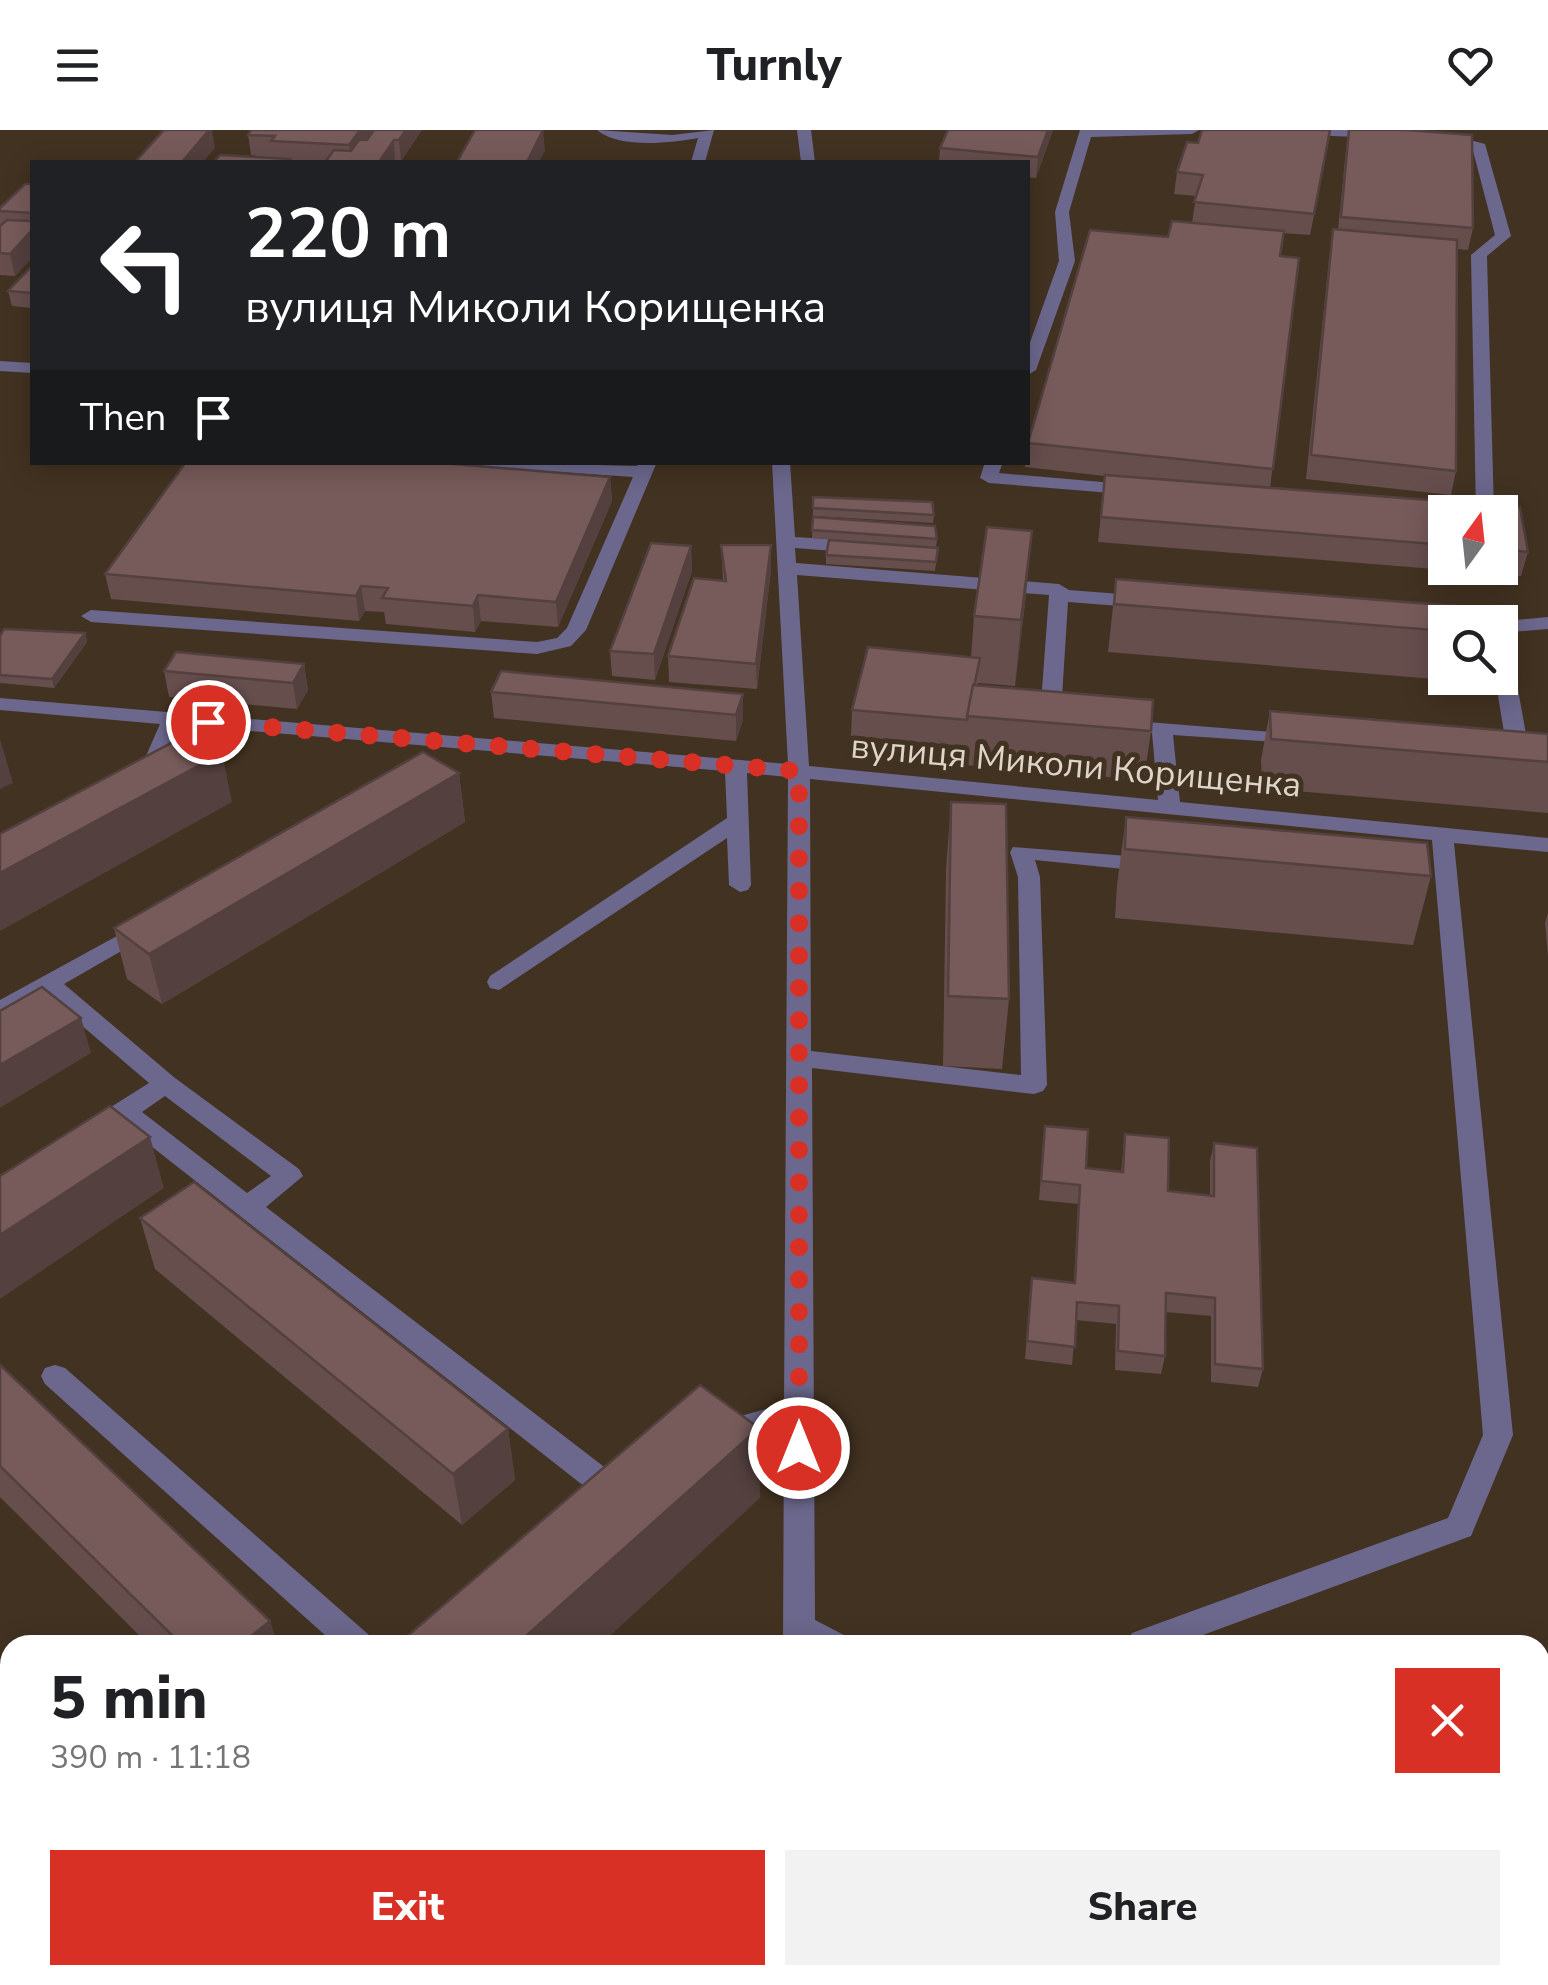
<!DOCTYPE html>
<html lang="en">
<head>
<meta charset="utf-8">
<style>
  :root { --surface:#fff; --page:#f2f2f2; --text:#202124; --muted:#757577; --accent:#d93025 }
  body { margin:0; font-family:"Nunito Sans",sans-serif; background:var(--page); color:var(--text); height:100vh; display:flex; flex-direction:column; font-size:38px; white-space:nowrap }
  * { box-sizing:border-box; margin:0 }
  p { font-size:32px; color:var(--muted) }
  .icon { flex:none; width:55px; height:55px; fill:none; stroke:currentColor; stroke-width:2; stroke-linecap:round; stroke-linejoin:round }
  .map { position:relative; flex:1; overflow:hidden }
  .panel { position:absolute; left:0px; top:1505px; width:1550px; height:350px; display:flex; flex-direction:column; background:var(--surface); border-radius:30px 30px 0 0; box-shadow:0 5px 25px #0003 }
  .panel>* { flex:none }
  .top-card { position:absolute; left:30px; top:30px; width:1000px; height:305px; border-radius:0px; box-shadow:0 5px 25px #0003; background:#202124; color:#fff; overflow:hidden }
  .needle { width:65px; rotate:15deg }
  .tools { position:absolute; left:1428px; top:365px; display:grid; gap:20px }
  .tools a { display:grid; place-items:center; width:90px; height:90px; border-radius:0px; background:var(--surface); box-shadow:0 5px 25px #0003; font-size:50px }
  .pin { position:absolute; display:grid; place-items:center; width:85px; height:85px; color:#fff; margin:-42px; border:5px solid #fff; border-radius:50%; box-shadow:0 2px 10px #0007 }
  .me { position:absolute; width:110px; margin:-55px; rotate:0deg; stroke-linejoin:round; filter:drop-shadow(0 0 8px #0008) }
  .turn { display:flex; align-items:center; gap:35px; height:210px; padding:0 50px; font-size:45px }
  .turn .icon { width:130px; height:130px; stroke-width:2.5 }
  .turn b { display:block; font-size:70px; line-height:85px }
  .then { display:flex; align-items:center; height:95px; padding:0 50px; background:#0003; gap:20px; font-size:38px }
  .round { display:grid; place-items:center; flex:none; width:105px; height:105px; border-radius:0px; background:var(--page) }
  .headline { display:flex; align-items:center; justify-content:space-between; height:170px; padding:0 50px }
  h1 { font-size:60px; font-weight:800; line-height:75px }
  .cta { display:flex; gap:20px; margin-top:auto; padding:20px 50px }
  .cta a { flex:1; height:115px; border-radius:0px; background:var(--accent); color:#fff; font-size:40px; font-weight:800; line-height:115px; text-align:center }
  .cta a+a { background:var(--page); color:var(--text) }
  header { display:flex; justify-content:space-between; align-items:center; height:130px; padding:0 50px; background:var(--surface); font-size:45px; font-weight:800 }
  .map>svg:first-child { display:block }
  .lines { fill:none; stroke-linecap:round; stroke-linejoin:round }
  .minor { fill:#6c688d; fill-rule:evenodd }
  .wall { fill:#664e4d; fill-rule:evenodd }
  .shaded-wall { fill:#53403f }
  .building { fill:#775b5a; stroke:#53403f; stroke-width:2.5 }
  .route { stroke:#d93025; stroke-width:18; stroke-dasharray:0 32.4 }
  .labels { text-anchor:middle; stroke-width:10; stroke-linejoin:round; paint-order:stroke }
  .street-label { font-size:35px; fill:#ded4c9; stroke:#423221 }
</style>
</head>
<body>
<header><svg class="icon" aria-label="menu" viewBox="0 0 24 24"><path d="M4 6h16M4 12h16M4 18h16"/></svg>Turnly<svg class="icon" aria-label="heart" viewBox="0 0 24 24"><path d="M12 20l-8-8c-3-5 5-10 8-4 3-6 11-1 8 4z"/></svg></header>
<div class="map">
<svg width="1548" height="1855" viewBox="0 0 1548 1855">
  <rect width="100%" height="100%" fill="#423221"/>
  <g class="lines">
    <!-- minor -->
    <g class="minor">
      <path d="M597,0L672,5L714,0L705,32H691L698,8C670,13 620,19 597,0Z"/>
      <polygon points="797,0 811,0 815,32 801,32"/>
      <polygon points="1080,0 1199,0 1192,4 1091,7 1069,82 1075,131 1036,240 1028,245 1028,218 1059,131 1055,82"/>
      <polygon points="1276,0 1383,0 1389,4 1382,8 1283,4"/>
      <polygon points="1444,3 1485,14 1511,106 1487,126 1494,382 1476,382 1471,125 1495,105 1472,17 1439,10 1437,7"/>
      <polygon points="0,231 32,233 32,243 0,241"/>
      <polygon points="475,332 637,336 639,332 657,332 586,500 571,516 537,524 91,492 81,486 91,480 537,512 557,508 567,498 633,347 484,337"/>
      <polygon points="772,332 790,332 795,407 861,411 870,417 861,423 795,418 796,433 1059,454 1069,460 1146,466 1156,472 1146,478 1068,472 1061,583 1067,588 1057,594 1040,587 1049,465 797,445 809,636 1158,670 1152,603 1110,597 1107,593 1110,589 1296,604 1307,610 1303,614 1173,605 1180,672 1548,708 1548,722 1454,713 1513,1305 1471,1406 1176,1515 1127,1513 1132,1503 1448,1388 1483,1305 1432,710 810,649 811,921 1021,945 1018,747 1010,722 1013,717 1153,728 1164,735 1153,742 1035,730 1040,747 1047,955 1043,961 1034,964 812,938 815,1490 844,1505 849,1515 783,1515 784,1298 722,1314 712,1310 707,1302 712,1294 784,1274 788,647 747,643 751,755 748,760 740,762 729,755 727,708 499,860 490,858 487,852 490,846 727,688 725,641 180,595 163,635 137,646 126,640 146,626 160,594 0,580 0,568 788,634"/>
      <polygon points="985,332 1003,332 999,343 1136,355 1145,360 1136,365 989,353 980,348"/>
      <polygon points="1548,487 1548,499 1500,503 1500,492 1494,492"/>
      <polygon points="1500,509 1510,515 1531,632 1520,638 1509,632 1495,548 1500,548"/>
      <path d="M148,789L156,791L160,796L156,801L64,854L175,948L299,1039L303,1046L266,1077L616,1346L620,1355L616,1364L605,1367L594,1364L123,994L102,1006H84L80,1000L84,994L149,953L46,865L0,889V870ZM165,966L271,1046L247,1063L142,982Z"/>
      <polygon points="55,1235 65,1238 369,1505 374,1515 336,1515 45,1254 41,1246 45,1238"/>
      <polygon points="539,1845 580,1845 576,1855 535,1855"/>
      <polygon points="747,1845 788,1845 784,1855 743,1855"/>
      <polygon points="1172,1845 1214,1845 1218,1855 1176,1855"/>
    </g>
  </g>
  <!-- wall -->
  <g class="wall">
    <polygon points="422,0 401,31 396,31 395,32 214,32 274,28 251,25 248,5"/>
    <polygon points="948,0 1053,0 1036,48 1028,47 1028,32 939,32 940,18"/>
    <path d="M1202,0H1331L1310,105L1283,103L1280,126L1299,128L1270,358L1520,377L1528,422L1521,446L1098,412L1105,346L1025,337V332H1028V310L1090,100L1168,107L1172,91L1192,93L1196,66L1174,64L1177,42L1187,12L1198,13ZM1445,382H1500V438H1445Z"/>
    <polygon points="1348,0 1407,0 1473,98 1468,120 1457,119 1456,341 1451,365 1306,349 1330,121 1333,99 1338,100"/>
    <polygon points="32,54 32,128 15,146 0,145 0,78"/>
    <polygon points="32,136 32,178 12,176 8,161"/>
    <polygon points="610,347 612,371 558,497 481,491 475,502 386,494 384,482 365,481 359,491 111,469 105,444"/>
    <polygon points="813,367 934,385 933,393 813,386"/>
    <polygon points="813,387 937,409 936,418 812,408"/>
    <polygon points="721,415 771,415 771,440 757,559 669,552 668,526 723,451"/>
    <polygon points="691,416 692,441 655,550 612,546 610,521"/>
    <polygon points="938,418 935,441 826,434 826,425"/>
    <polygon points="1116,449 1445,492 1445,548 1472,548 1471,552 1108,522"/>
    <polygon points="1026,465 1015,556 978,553 978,555 1151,601 1144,650 964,635 965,616 851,606 852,580 971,527 974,486"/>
    <polygon points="85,503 87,512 54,558 0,553 0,506"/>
    <polygon points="304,534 308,560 297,579 169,567 164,541"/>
    <polygon points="491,562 743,564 743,590 736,611 494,588"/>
    <polygon points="1270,581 1548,604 1548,683 1262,658 1261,630"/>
    <polygon points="459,643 465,692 162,874 127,849 114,798"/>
    <polygon points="951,672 1009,869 1002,939 943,936 946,740"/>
    <polygon points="1126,687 1431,746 1413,815 1115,788 1117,755"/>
    <polygon points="1548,783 1548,826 1545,793"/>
    <polygon points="1045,996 1086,1038 1121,1042 1125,1004 1168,1061 1210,1066 1210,1031 1214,1013 1263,1239 1258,1257 1211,1252 1211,1186 1165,1182 1165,1226 1161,1244 1115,1240 1116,1194 1076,1190 1072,1235 1025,1229 1032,1148 1074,1153 1078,1074 1039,1070"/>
    <polygon points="140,1088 508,1299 515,1350 462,1395 155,1139"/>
    <polygon points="0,1235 270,1491 277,1515 149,1515 0,1367"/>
    <polygon points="1348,1845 1540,1845 1548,1855 1347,1855"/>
  </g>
  <!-- shaded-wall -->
  <g class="shaded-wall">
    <polygon points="209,0 212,0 215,18 203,32 182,32"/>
    <polygon points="360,0 376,0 351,32 349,15"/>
    <polygon points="406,0 422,0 401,31 399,10"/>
    <polygon points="543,0 545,21 539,32 527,32"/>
    <polygon points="1048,0 1053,0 1036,48 1038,27"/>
    <polygon points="394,10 395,32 379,32"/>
    <polygon points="32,100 32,128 15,146 10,124"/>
    <polygon points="610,347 612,371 558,497 556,472"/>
    <polygon points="1032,401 1026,465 1015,556 1021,490"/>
    <polygon points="771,415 771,440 757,559 756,534"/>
    <polygon points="691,416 692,441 655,550 654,524"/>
    <polygon points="361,456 365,481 359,491 356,466"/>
    <polygon points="478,465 481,491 475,502 473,476"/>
    <polygon points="85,503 87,512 54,558 52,549"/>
    <polygon points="304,534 308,560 297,579 293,553"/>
    <polygon points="743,564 743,590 736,611 736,585"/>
    <polygon points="0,609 13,653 0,659"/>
    <polygon points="222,623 232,672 0,801 0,743"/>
    <polygon points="459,643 465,692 162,874 149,824"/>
    <polygon points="81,888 91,923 0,978 0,935"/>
    <polygon points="150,1007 164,1058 0,1169 0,1105"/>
    <polygon points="759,1298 760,1368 600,1515 516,1515"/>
    <polygon points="508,1299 515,1350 462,1395 453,1344"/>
    <polygon points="270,1491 277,1515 240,1515"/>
    <polygon points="43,1845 83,1845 72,1855 32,1855"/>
    <polygon points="928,1845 970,1845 962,1855 920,1855"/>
  </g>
  <!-- building -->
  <g class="building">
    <polygon points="164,0 209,0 182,32 135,32"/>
    <polygon points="251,0 360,0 349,15 271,11 275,6 248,5"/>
    <polygon points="374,0 406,0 399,10 394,10 379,32 325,32 334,20 351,21 359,10 367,10"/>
    <polygon points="475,0 543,0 527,32 457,32"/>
    <polygon points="948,0 1048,0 1038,27 940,18"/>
    <polygon points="1202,0 1330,0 1314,84 1194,72 1203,45 1177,42 1187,12 1198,13"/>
    <polygon points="1349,0 1407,0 1472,5 1473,98 1341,87"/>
    <polygon points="220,25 290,29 287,32 214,32"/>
    <polygon points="25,54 32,54 32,83 0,81 0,78"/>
    <polygon points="7,90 32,91 32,100 10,124 0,123 0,96"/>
    <polygon points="1172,91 1284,101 1280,126 1299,128 1273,339 1028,313 1090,100 1168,107"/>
    <polygon points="1333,99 1457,110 1456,341 1311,325"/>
    <polygon points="32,136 32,163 8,161"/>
    <polygon points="186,332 429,332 610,347 556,472 478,465 473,476 382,468 388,458 361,456 356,466 105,444"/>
    <polygon points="1105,345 1520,377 1528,422 1500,419 1500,382 1445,382 1445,415 1101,387"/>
    <polygon points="813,367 932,372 934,385 813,378"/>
    <polygon points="813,387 935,396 937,409 812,400"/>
    <polygon points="987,397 1032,401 1021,490 974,486"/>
    <polygon points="829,410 938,418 936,432 826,425"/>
    <polygon points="651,413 691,416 654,524 610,521"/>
    <polygon points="721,415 771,415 756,534 668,526 694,448 726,451"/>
    <polygon points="1116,449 1480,478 1482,492 1445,492 1445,501 1114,474"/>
    <polygon points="4,499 85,503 52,549 0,545 0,506"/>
    <polygon points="868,517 980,528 967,590 852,580"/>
    <polygon points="176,522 304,534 293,553 164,541"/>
    <polygon points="501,541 743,564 736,585 491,562"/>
    <polygon points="973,555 1153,570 1151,601 967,586"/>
    <polygon points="1270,581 1548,604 1548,632 1271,609"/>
    <polygon points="190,603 222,623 0,743 0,704"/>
    <polygon points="423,622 459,643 149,824 114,798"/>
    <polygon points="951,672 1006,674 1009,869 948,866"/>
    <polygon points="1126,687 1427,713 1431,746 1125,719"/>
    <polygon points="42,857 81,888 0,935 0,881"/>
    <polygon points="110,976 150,1007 0,1105 0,1046"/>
    <polygon points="1045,996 1088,1000 1086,1038 1123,1042 1125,1004 1169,1008 1168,1061 1214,1066 1214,1013 1257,1018 1263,1239 1215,1234 1215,1168 1166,1163 1165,1226 1118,1221 1119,1176 1077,1172 1075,1217 1027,1211 1032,1148 1075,1153 1080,1055 1041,1051"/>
    <polygon points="194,1052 508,1299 453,1344 140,1088"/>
    <polygon points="0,1235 270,1491 240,1515 182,1515 0,1336"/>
    <polygon points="700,1255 759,1298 516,1515 397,1515"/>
    <polygon points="0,1625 10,1636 10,1845 43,1845 32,1855 0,1855"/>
    <polygon points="1540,1779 1548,1781 1548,1855 1358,1855 1359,1845 1540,1845"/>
    <polygon points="806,1845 928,1845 920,1855 797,1855"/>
  </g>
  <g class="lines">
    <!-- route -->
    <polyline class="route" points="208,592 799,641 799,1318"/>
  </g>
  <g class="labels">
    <!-- street labels -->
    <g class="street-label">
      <text transform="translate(1076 635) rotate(5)" y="12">вулиця Миколи Корищенка</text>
    </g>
  </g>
</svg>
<div class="tools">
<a><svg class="needle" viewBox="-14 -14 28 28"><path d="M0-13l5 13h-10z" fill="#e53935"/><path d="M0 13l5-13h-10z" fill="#757577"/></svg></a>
<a><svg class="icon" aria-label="search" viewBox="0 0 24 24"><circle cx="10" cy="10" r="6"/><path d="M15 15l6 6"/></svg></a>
</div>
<div class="pin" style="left:208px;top:592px;background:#d93025"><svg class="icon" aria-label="arrive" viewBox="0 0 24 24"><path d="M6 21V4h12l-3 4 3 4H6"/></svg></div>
<svg class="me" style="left:799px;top:1318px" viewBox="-20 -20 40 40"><circle r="17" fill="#d93025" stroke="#fff" stroke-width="3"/><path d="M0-11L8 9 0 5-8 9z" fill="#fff"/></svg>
<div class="top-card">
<div class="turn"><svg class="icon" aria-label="left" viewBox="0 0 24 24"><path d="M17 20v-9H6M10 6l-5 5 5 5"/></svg><div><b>220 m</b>вулиця Миколи Корищенка</div></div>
<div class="then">Then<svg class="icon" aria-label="arrive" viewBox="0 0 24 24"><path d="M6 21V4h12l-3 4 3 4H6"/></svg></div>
</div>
<section class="panel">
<div class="headline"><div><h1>5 min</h1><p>390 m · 11:18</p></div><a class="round" style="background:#d93025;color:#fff"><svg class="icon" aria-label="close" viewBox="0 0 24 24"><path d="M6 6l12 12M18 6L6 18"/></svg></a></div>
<div class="cta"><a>Exit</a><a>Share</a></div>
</section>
</div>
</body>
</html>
